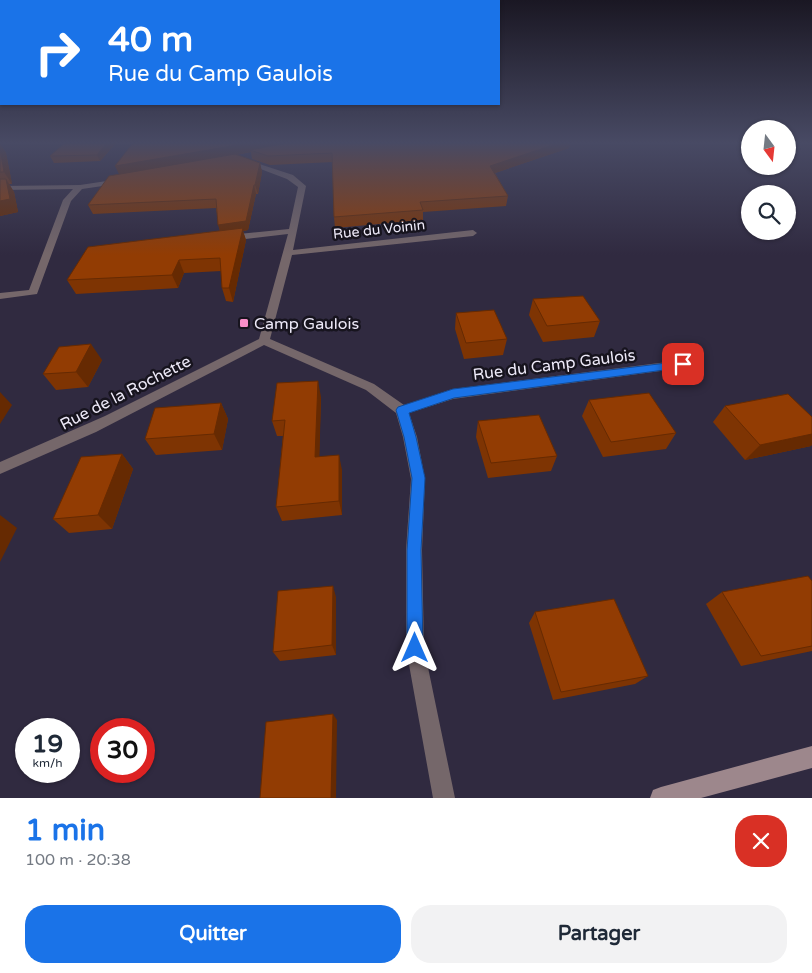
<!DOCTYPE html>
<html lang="fr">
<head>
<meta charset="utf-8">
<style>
  :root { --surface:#fff; --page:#f2f2f3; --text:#1f2937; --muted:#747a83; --accent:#1a73e8 }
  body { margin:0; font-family:"Varela Round",sans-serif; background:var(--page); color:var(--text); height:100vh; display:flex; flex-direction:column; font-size:19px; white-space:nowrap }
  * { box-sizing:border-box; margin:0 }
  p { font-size:16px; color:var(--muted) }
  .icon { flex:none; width:28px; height:28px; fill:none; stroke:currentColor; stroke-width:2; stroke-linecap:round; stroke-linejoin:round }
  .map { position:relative; height:798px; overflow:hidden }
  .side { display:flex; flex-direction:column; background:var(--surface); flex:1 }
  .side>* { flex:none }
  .hud { position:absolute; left:0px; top:0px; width:500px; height:105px; box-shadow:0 1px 4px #0004; background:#1a73e8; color:#fff; overflow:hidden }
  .needle { width:32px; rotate:165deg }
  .tools { position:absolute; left:741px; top:120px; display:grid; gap:10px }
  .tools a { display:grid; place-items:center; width:55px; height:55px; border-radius:50%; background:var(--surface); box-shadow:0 1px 4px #0004; font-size:25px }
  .speed { position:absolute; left:15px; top:718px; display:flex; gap:10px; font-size:25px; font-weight:700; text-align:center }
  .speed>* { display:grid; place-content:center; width:65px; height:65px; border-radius:50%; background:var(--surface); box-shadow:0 1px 4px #0004; line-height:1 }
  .speed small { font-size:12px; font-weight:400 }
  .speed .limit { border:8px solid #d22; background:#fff; color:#111 }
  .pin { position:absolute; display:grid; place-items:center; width:42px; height:42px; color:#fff; margin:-21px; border-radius:10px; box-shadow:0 2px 8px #0006 }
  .me { position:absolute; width:55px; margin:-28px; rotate:0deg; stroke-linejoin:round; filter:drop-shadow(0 0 4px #0008) }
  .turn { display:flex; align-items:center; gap:18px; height:105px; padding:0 25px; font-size:22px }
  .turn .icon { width:65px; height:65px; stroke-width:2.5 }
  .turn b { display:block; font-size:35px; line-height:42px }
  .round { display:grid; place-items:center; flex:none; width:52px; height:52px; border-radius:20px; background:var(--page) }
  .summary { display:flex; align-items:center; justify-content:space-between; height:85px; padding:0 25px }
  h1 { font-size:30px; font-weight:800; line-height:38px; color:var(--accent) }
  .primary-button { display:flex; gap:10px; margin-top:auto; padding:10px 25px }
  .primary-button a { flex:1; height:58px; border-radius:20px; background:var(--accent); color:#fff; font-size:20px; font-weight:800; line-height:58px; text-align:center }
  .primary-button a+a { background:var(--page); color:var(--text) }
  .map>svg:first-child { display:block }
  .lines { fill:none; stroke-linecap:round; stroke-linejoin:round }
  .street { fill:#75676a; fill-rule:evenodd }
  .secondary { fill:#9d878c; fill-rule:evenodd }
  .wall { fill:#7e3403 }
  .shaded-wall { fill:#662a02 }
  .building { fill:#923c03; stroke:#662a02 }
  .route { fill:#1a73e8; stroke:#114b97 }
  .poi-dot { fill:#f98fc9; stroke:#17141e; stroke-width:2 }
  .labels { text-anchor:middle; stroke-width:5; stroke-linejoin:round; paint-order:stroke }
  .far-street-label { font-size:14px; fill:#eeeaf9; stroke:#17141e }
  .poi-label { font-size:16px; fill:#eeeaf9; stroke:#17141e; text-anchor:start }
  .street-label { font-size:16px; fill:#eeeaf9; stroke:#17141e }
</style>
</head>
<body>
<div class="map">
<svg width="812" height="798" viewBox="0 0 812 798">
  <rect width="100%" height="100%" fill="#302a40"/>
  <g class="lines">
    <!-- street -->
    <g class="street">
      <polygon points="247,160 293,175 306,186 293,250 473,230 477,233 473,236 292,255 270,339 374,384 404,405 453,389 683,360 689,364 683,368 453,399 409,413 417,437 425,479 422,550 424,648 455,798 433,798 406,648 406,550 411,479 403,437 396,413 366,390 264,345 96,432 0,474 0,462 105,416 259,339 288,234 229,241 225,238 229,235 289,229 298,187 287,179 245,163 245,161"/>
      <polygon points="120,179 124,181 123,183 82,189 71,201 37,294 0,299 0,293 29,290 63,200 73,189 0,190 0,186 80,185"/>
    </g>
    <!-- secondary -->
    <polygon class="secondary" points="812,746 812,768 701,798 650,798 653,790 661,787"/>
  </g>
  <!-- wall -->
  <g class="wall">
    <polygon points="65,143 116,143 100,161 54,163 50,156"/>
    <polygon points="133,143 569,148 495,173 508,196 506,206 423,212 423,220 335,228 334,217 333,162 270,165 252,159 251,152 236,155 260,163 262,172 258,194 256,194 248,230 243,231 246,240 233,302 226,301 222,288 221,271 184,273 178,288 76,294 67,280 220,231 216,208 93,214 88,205 119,175"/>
    <polygon points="0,144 6,153 12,184 9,184 14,192 18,212 0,216"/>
    <polygon points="533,299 600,321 594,337 543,342 529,315"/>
    <polygon points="456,313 507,339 503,355 464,359 455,329"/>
    <polygon points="102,360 88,387 56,390 43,374"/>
    <polygon points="321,397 319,457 342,470 342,515 282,521 276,507 283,436 277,436 272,421"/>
    <polygon points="589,400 676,433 666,449 603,457 582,416"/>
    <polygon points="221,403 228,419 222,450 156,455 145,439"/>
    <polygon points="725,406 811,446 745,460 713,422"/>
    <polygon points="478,421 557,456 551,471 488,478 476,437"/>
    <polygon points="122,454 133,469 112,529 69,533 53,519"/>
    <polygon points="812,581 812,651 741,666 706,604 722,592"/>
    <polygon points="336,597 336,655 280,661 273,652"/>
    <polygon points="535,612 648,676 635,684 553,700 529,623"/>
  </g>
  <!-- shaded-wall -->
  <g class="shaded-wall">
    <polygon points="107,143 116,143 100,161 97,155"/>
    <polygon points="249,143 302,143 250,150 251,152 120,176 115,166"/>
    <polygon points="559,143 571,143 569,148 489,175 490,166"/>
    <polygon points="0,144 6,153 12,184 4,172 0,148"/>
    <polygon points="260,163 262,172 258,194 255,185"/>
    <polygon points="6,179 14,192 18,212 0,216 0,201"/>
    <polygon points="254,185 256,194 248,230 243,231 246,240 233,302 229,288 221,234 218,225"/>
    <polygon points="179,260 184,273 178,288 172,275"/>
    <polygon points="91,344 102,360 88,387 76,372"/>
    <polygon points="318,381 321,397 319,472 315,457"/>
    <polygon points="0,392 12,405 0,424"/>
    <polygon points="221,403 228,419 222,450 214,434"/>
    <polygon points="812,434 812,445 811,446 745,460 760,445"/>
    <polygon points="122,454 133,469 112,529 98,515"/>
    <polygon points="339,455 342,470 342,515 339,501"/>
    <polygon points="0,515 17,528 0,562"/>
    <polygon points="333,586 336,597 336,655 332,645"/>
    <polygon points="333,714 337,720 336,798 331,798"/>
  </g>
  <!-- building -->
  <g class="building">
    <polygon points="65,143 107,143 97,155 50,156"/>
    <polygon points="133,143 249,143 115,166"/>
    <polygon points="287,143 559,143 490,166 508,196 420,202 423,210 334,217 332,153 268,156 250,150"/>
    <polygon points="0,148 4,172 0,172"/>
    <polygon points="235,154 260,163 255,185 254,185 246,221 218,225 216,199 88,205 109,176"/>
    <polygon points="0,179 6,179 10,199 0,201"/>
    <polygon points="243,228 229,288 222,288 220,258 179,260 172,275 67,280 88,247"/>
    <polygon points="583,296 600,321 547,326 533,299"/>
    <polygon points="494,310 507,339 466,343 456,313"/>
    <polygon points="91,344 76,372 43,374 59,347"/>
    <polygon points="318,381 315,457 339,455 339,501 276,507 285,420 272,421 277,383"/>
    <polygon points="649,393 676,433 611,442 589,400"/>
    <polygon points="788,394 812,417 812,434 760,445 725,406"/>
    <polygon points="221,403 214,434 145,439 155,408"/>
    <polygon points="539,415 557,456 491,463 478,421"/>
    <polygon points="122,454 98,515 53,519 81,457"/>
    <polygon points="808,576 812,581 812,646 761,656 722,592"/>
    <polygon points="333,586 332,645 273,652 278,591"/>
    <polygon points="614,599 648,676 561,692 535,612"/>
    <polygon points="333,714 331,798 260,798 266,722"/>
  </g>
  <!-- sky -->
  <linearGradient id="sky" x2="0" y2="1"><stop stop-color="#1a1723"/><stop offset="0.56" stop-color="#484a64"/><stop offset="1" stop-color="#484a64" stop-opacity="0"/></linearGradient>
  <rect width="812" height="255" fill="url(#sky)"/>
  <!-- route -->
  <polygon class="route" points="683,361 688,364 687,367 454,398 409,413 416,437 425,478 421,550 423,648 421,654 415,657 409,654 407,648 407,550 412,478 404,437 396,410 398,407 453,389"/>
  <!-- markers -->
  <rect class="poi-dot" x="239" y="318" width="10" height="10" rx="2.5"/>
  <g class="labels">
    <!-- far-street labels -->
    <g class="far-street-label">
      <text transform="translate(379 229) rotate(-6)" y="5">Rue du Voinin</text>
    </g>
    <!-- poi labels -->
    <g class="poi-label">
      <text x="254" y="329">Camp Gaulois</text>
    </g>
    <!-- street labels -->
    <g class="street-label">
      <text transform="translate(554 364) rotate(-7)" y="6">Rue du Camp Gaulois</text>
      <text transform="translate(125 392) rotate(-27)" y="6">Rue de la Rochette</text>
    </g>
  </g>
</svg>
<div class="tools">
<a><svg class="needle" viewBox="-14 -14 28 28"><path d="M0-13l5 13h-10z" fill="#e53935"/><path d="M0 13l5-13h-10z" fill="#747a83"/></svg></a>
<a><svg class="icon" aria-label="search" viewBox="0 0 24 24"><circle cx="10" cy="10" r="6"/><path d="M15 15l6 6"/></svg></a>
</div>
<div class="speed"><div>19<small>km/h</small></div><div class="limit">30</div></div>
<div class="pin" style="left:683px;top:364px;background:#d93025"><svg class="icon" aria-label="arrive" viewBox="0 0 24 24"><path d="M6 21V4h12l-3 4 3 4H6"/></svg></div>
<svg class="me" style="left:415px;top:648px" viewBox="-20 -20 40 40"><path d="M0-17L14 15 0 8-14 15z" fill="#1a73e8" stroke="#fff" stroke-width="4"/></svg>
<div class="hud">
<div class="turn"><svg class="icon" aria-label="right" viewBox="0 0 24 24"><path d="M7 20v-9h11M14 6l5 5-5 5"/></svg><div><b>40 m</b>Rue du Camp Gaulois</div></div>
</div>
</div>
<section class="side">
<div class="summary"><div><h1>1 min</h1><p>100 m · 20:38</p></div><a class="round" style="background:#d93025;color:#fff"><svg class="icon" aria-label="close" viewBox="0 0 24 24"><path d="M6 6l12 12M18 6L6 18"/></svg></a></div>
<div class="primary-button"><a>Quitter</a><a>Partager</a></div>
</section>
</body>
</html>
